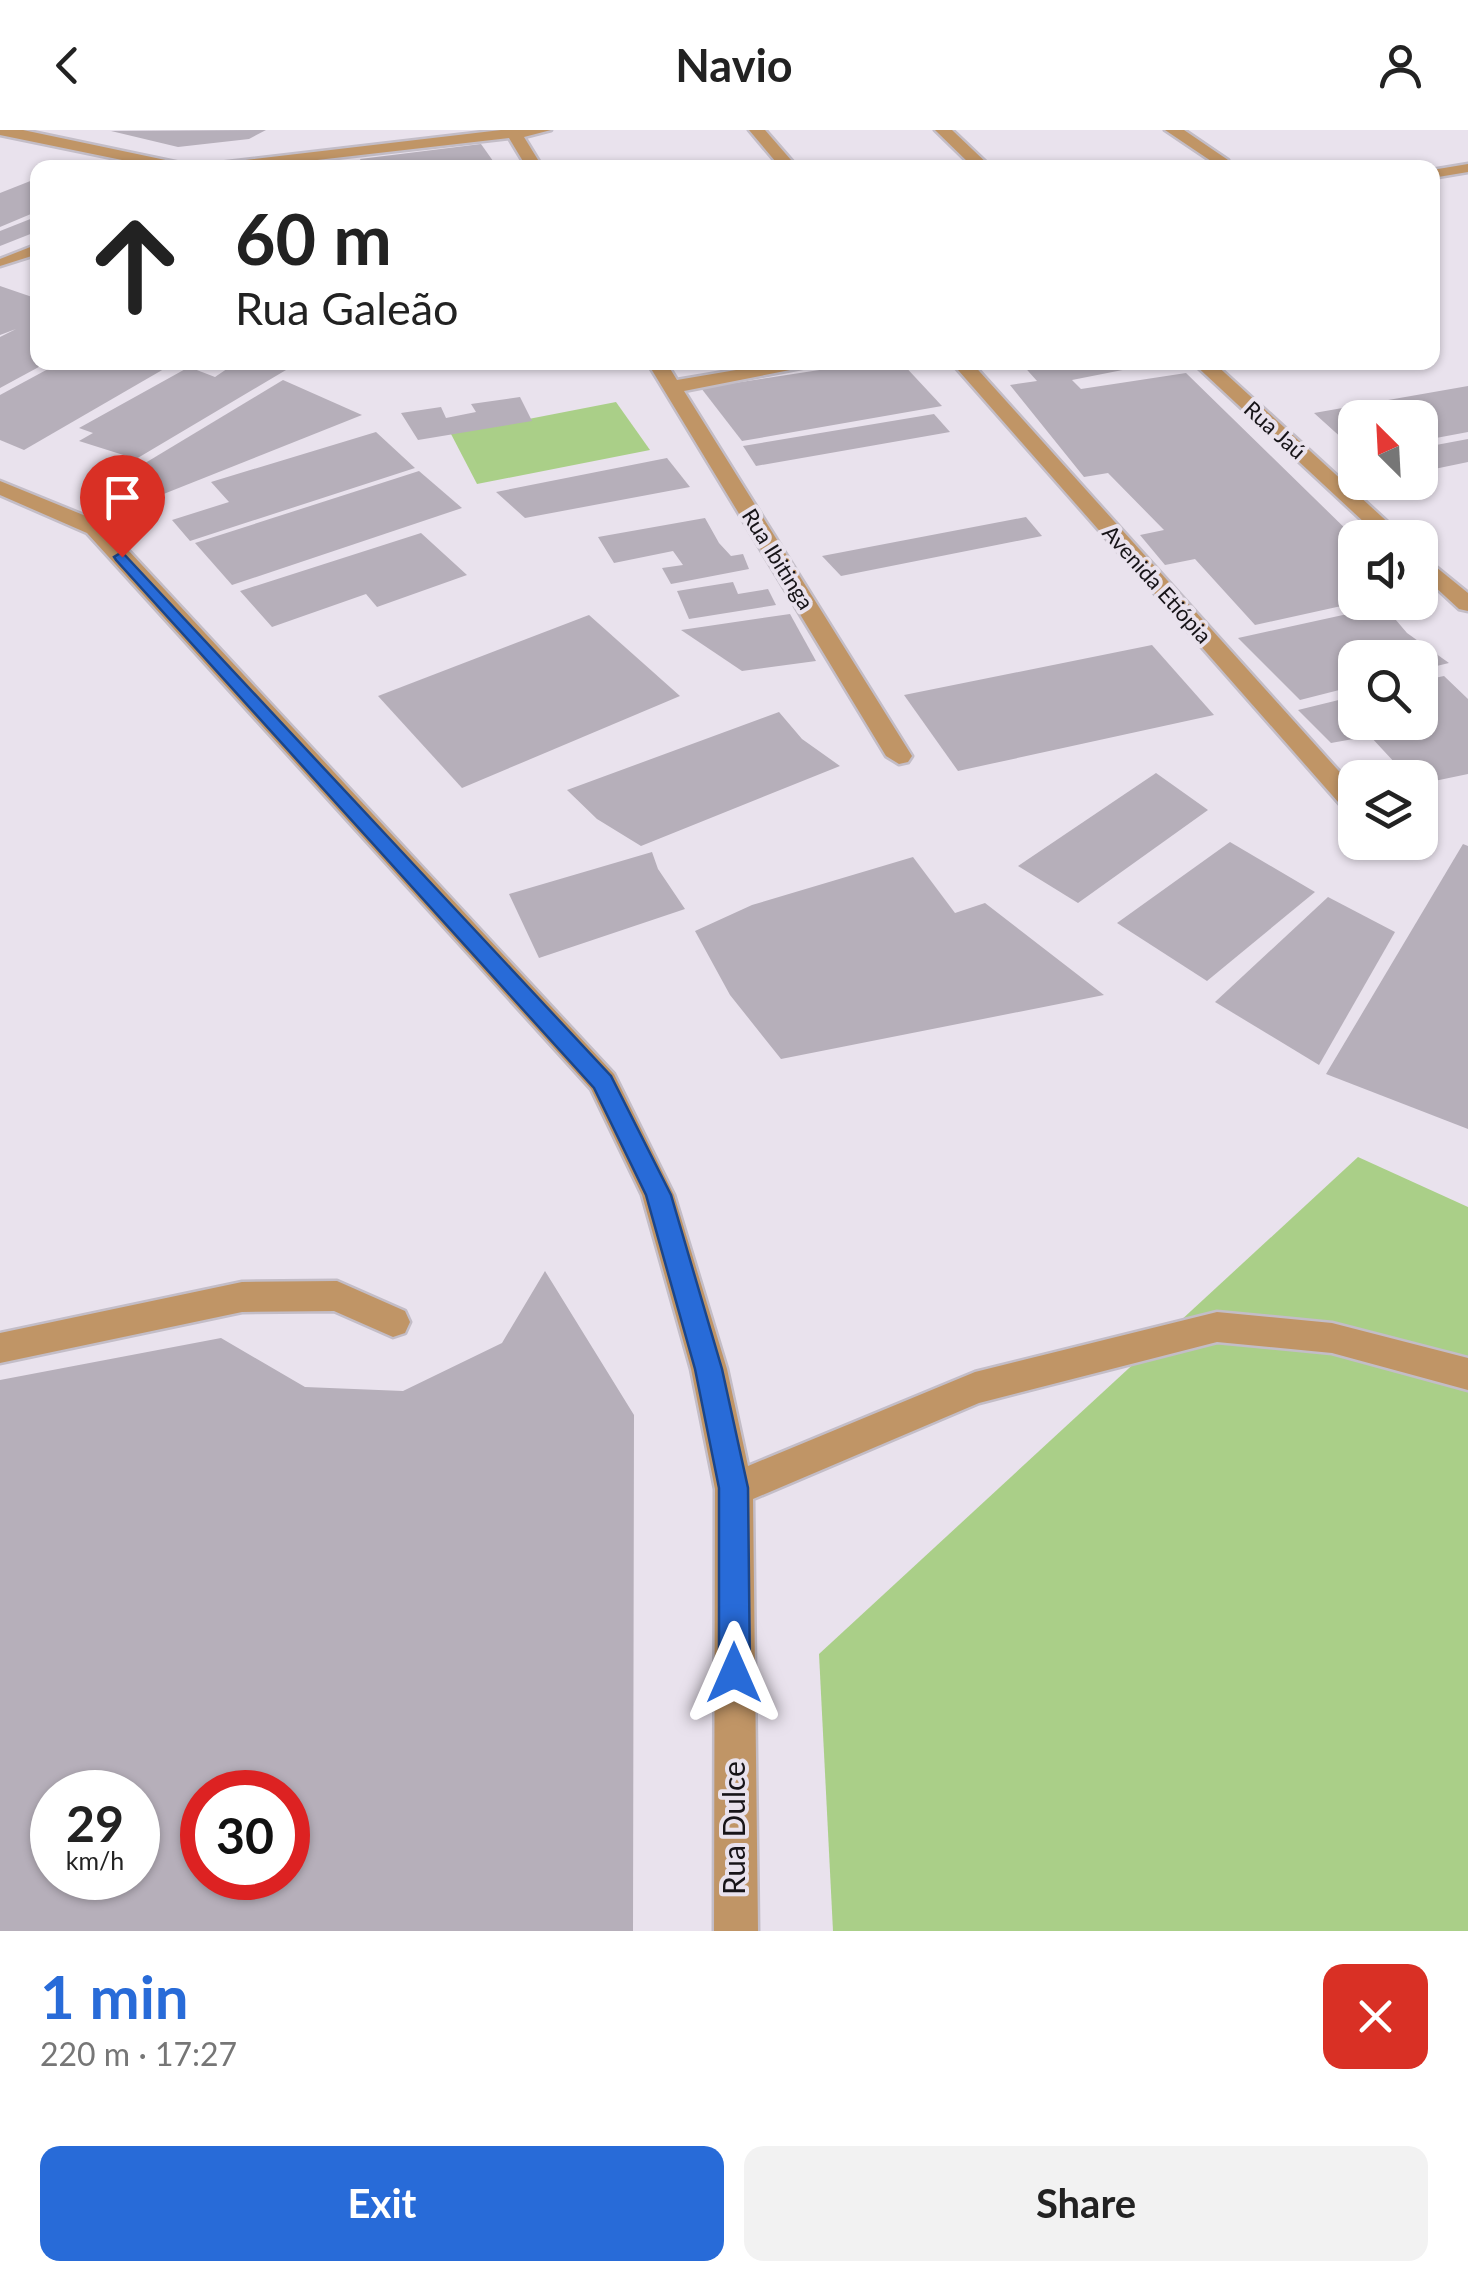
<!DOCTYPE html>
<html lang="en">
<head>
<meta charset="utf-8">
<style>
  :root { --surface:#fff; --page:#f2f2f2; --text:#222; --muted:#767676; --accent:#286bd8 }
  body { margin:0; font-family:Lato,sans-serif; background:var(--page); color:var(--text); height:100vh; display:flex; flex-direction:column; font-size:38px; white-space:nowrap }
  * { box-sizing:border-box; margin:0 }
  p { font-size:32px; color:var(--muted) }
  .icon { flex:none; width:55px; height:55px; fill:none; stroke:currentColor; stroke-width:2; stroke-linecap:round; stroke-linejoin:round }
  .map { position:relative; height:1801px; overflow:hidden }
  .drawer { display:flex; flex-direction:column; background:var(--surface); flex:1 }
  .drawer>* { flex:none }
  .top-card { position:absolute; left:30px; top:30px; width:1410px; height:210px; border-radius:20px; box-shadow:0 2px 8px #0004; background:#fff; color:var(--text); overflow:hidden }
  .needle { width:65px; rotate:336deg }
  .buttons { position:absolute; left:1338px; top:270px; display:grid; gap:20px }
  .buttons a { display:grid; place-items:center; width:100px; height:100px; border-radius:20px; background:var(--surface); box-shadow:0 2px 8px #0004; font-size:50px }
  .speed { position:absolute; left:30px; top:1640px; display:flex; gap:20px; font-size:50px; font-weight:700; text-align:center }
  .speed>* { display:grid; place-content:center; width:130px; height:130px; border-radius:50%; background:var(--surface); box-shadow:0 2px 8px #0004; line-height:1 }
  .speed small { font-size:25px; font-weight:400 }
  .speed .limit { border:15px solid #d22; background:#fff; color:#111 }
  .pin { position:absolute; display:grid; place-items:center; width:85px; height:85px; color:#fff; margin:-102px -42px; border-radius:50% 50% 50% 0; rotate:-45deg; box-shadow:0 0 10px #0007 }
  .pin .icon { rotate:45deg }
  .me { position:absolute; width:110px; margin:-55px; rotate:0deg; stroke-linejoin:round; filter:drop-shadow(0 0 8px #0008) }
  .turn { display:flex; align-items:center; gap:35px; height:210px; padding:0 40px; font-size:45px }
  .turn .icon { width:130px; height:130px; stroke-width:2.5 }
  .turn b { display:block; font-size:70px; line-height:85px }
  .round { display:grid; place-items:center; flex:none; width:105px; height:105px; border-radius:20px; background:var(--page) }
  .headline { display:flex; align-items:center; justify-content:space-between; height:170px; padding:0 40px }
  h1 { font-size:60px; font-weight:700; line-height:75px; color:var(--accent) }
  .button { display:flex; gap:20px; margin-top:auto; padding:20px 40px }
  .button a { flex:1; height:115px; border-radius:20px; background:var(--accent); color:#fff; font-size:40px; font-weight:700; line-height:115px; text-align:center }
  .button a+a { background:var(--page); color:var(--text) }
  header { display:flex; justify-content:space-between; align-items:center; height:130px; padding:0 40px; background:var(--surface); font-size:45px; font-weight:700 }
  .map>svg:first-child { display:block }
  .green { fill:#aacf88 }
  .building { fill:#b6afba; fill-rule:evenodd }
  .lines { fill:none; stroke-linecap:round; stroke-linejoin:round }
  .lane-casing { stroke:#c3bdc7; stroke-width:5 }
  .street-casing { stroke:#c3bdc7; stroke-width:5 }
  .lane { fill:#c09566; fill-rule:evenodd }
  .street { fill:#c09566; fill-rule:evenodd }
  .route { fill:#286bd8; stroke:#1a468c; stroke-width:2.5 }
  .labels { text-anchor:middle; stroke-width:8; stroke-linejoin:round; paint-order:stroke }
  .far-street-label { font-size:22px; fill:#171418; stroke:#e9e2ed }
  .near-street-label { font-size:30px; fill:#171418; stroke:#e9e2ed }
</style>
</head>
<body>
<header><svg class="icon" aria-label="back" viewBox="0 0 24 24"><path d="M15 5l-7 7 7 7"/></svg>Navio<svg class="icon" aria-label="person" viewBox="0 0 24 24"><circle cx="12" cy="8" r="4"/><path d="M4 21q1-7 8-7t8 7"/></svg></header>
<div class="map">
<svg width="1468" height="1801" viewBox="0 0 1468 1801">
  <rect width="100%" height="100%" fill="#e9e2ed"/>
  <!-- green -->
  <g class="green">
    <polygon points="616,272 650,320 477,354 451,304"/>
    <polygon points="1358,1027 1468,1077 1468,1801 833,1801 819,1524"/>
  </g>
  <!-- building -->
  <g class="building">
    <polygon points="266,0 249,9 178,17 111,1"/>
    <polygon points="481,14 498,38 364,38 360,29"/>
    <polygon points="38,48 38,81 0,97 0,63"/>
    <polygon points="38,86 38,101 0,116 0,101"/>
    <polygon points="0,156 38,169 38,232 48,232 0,258 0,207 16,199 0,205"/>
    <polygon points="61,232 176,232 24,320 0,310 0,265"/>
    <polygon points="237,232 286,240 136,329 79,311 93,303 79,298 189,237 215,247"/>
    <polygon points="872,232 901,232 942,276 742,311 701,258"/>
    <polygon points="1020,232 1163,232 1072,250 1081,259 1186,243 1355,408 1355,473 1255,495 1195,429 1165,435 1140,405 1164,400 1108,343 1084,347 1010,255 1037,251"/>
    <polygon points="283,250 362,285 151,369 107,356"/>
    <polygon points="1468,256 1468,302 1420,311 1420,288 1355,288 1355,320 1314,283"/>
    <polygon points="520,267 532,291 418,310 401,283 441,277 446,288 476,282 471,274"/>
    <polygon points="934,284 950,302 756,336 743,316"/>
    <polygon points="376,302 415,338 190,411 172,390 229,372 211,352"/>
    <polygon points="1468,309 1468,332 1420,342 1420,318"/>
    <polygon points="667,328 690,357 525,388 496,362"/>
    <polygon points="419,341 462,378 232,455 195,413"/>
    <polygon points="1026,387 1042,406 841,446 822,426"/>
    <polygon points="705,388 719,413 731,426 743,424 749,439 671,454 662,438 683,435 673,421 614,433 598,407"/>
    <polygon points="421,403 467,445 377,477 366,464 272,497 240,461"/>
    <polygon points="733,452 738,464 768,459 776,475 689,489 677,461"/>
    <polygon points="1384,476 1407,503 1449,533 1420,540 1420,528 1355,528 1355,556 1300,570 1238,508"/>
    <polygon points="790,484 816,531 742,541 681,500"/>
    <polygon points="589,485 680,566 462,658 378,566"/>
    <polygon points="1152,515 1214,585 958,641 904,565"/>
    <polygon points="1444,546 1468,569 1468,644 1420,654 1420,648 1409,648 1370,606 1331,613 1298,580 1355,566 1355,592 1420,592 1420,551"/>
    <polygon points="779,582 802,609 840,636 641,716 597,689 567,660"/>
    <polygon points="1156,643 1208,680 1078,773 1018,736"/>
    <polygon points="1230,712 1315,762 1207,851 1117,793"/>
    <polygon points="1463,714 1468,716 1468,999 1326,944"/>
    <polygon points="652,722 658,739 685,779 539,828 509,764"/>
    <polygon points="913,727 955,783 985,773 1104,865 781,929 730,865 695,801 752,775"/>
    <polygon points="1328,767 1395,802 1319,935 1215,872"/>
    <path d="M545,1141L634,1285L633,1801H0V1250L221,1208L305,1257L403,1261L502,1213ZM52,1662H138V1748H52ZM202,1662H288V1748H202Z"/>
  </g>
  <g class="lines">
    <!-- lane casing -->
    <g class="lane-casing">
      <g id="lane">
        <polygon points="1468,34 1468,42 1432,48 1432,40"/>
        <polygon points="38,114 38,124 0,136 0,129"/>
      </g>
    </g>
    <!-- street casing -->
    <g class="street-casing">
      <g id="street">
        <polygon points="0,0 23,0 194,36 501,0 551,0 524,7 543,38 527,38 509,8 248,38 161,38 0,5"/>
        <polygon points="749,0 765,0 798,38 781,38"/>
        <polygon points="935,0 952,0 992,38 974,38"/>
        <polygon points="1165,0 1184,0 1228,30 1214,33"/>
        <polygon points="647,232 666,232 677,250 784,232 831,232 684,261 912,626 908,632 899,634 886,626"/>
        <polygon points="951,232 971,232 1355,659 1355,684 1346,681"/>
        <polygon points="1192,232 1213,232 1405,408 1381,408"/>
        <polygon points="0,351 103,393 614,944 674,1065 727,1239 748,1336 975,1242 1217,1182 1332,1193 1468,1228 1468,1260 1332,1223 1217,1212 979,1273 753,1369 758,1801 714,1801 715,1359 691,1239 642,1065 591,959 87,403 0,365"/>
        <polygon points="1420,424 1468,463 1468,481 1459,479 1420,443"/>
        <polygon points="337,1151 405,1181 410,1192 405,1203 393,1207 334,1181 242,1182 0,1233 0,1203 242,1152"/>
      </g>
    </g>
    <!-- lane -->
    <use href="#lane" class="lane"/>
    <!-- street -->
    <use href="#street" class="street"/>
  </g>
  <!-- route -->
  <polygon class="route" points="122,422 611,946 671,1065 722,1239 748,1358 750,1543 745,1554 734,1558 724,1554 719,1543 719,1358 695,1239 646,1065 594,958 116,430 114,427"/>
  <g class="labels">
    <!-- far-street labels -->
    <g class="far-street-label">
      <text transform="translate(1275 300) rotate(42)" y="8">Rua Jaú</text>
      <text transform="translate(778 429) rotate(58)" y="8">Rua Ibitinga</text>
      <text transform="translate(1157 454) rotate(48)" y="8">Avenida Etiópia</text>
    </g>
    <!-- near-street labels -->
    <g class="near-street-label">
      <text transform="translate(735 1698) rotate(-90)" y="10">Rua Dulce</text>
    </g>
  </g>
</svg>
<div class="buttons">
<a><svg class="needle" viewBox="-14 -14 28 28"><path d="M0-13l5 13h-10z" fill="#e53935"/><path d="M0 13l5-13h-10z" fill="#767676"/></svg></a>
<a><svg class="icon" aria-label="sound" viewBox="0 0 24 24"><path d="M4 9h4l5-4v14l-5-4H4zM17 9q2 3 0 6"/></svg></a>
<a><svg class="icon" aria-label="search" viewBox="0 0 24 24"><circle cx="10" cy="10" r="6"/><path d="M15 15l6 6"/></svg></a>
<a><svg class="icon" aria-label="layers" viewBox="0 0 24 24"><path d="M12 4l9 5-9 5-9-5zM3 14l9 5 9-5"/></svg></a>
</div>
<div class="speed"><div>29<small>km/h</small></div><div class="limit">30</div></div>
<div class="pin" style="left:122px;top:427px;background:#d93025"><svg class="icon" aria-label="arrive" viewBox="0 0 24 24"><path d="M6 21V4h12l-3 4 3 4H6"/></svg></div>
<svg class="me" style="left:734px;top:1543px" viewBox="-20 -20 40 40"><path d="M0-17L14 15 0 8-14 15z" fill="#286bd8" stroke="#fff" stroke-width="4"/></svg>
<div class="top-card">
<div class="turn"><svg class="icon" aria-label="ahead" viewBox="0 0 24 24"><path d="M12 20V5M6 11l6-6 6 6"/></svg><div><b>60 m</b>Rua Galeão</div></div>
</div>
</div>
<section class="drawer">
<div class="headline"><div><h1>1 min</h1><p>220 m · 17:27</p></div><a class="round" style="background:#d93025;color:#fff"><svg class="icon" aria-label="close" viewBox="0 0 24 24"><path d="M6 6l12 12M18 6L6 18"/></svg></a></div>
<div class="button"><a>Exit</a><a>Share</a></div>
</section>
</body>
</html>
